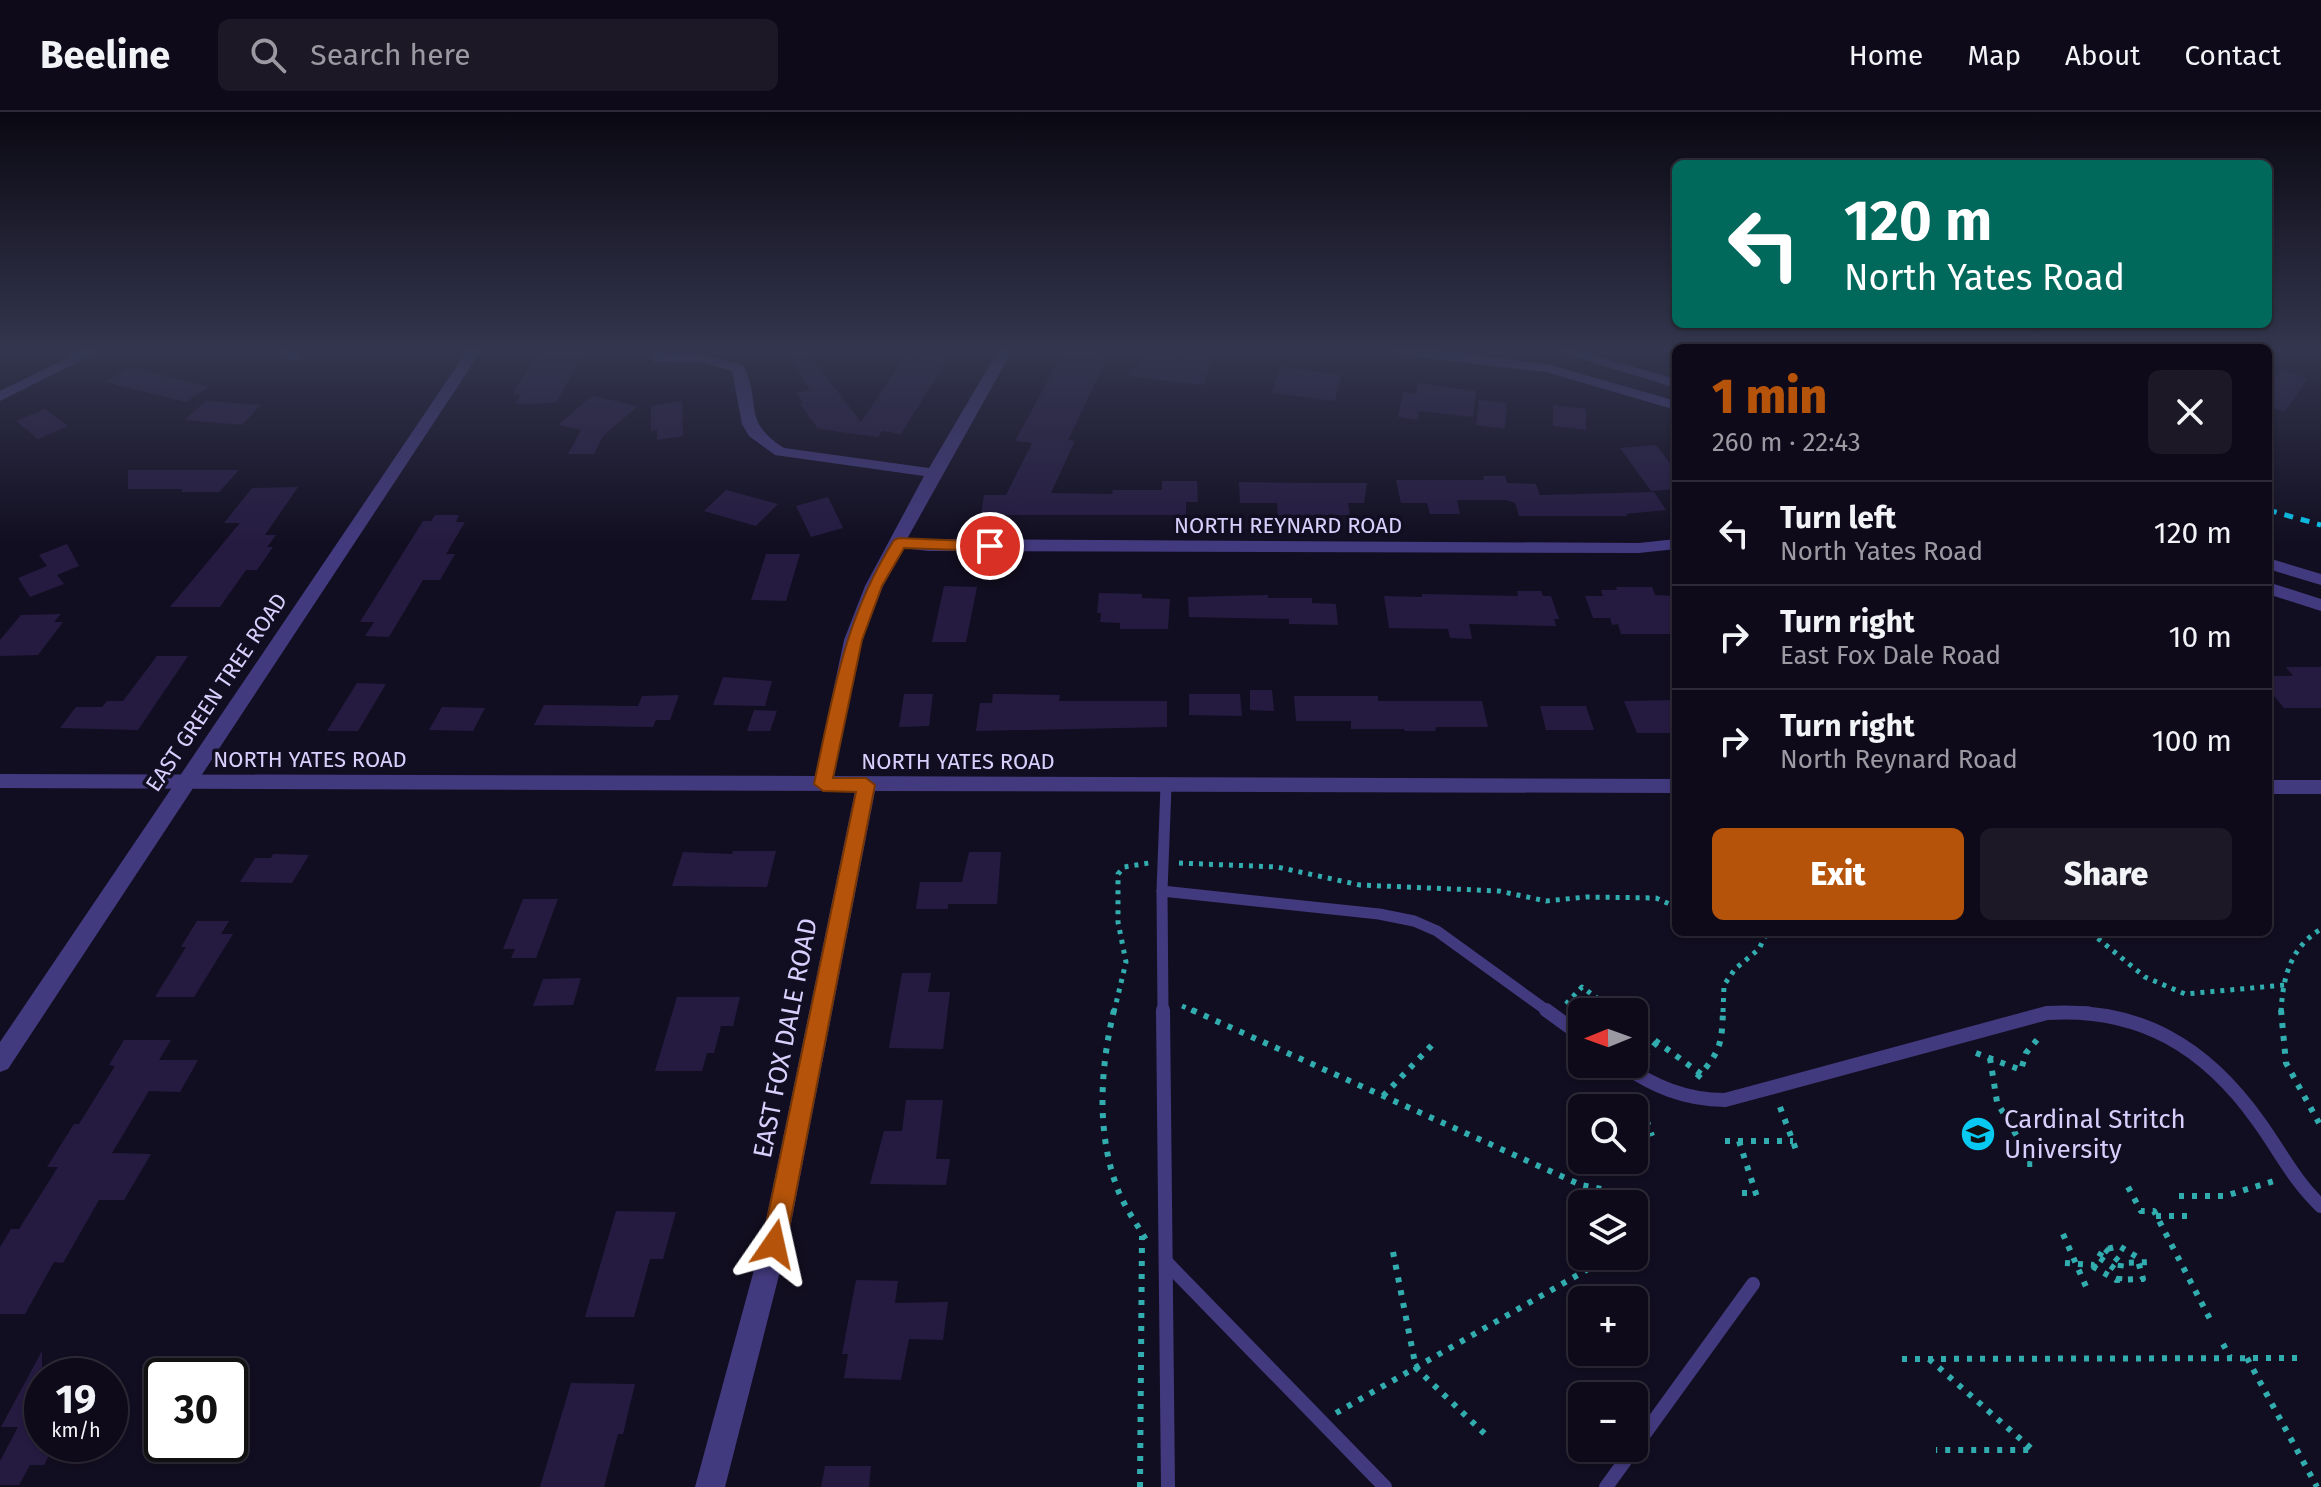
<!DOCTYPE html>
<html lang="en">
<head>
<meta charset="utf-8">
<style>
  :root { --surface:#0e0a19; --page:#1c1826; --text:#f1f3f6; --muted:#9b9aa2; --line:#2e2b38; --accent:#b45309 }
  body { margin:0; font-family:"Fira Sans",sans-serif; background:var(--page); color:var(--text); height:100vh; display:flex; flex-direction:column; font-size:30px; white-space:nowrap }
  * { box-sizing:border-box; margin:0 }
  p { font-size:26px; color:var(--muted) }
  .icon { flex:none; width:44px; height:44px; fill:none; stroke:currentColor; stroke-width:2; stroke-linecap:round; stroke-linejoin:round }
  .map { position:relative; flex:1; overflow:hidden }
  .sheet { position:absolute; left:1672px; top:232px; width:600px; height:592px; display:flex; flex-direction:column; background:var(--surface); border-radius:12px; box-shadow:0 2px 6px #0004,0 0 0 2px var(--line) }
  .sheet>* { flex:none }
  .banner { position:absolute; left:1672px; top:48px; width:600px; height:168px; border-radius:12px; box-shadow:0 2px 6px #0004,0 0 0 2px var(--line); background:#00695c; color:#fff; overflow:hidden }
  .needle { width:52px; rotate:269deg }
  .buttons { position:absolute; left:1568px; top:886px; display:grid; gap:16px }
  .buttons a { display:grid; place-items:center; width:80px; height:80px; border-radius:12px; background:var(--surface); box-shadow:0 2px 6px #0004,0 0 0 2px var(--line); font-size:40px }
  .speed { position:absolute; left:24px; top:1246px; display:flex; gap:16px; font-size:40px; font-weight:700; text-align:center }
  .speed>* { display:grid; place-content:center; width:104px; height:104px; border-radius:50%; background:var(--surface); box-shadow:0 2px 6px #0004,0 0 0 2px var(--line); line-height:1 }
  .speed small { font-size:20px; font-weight:400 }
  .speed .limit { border:4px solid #111; border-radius:12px; background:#fff; color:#111 }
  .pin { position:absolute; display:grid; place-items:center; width:68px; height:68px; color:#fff; margin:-34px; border:4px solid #fff; border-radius:50%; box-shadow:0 2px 8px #0007 }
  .me { position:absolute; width:88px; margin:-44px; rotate:11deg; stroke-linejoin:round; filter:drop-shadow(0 0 6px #0008) }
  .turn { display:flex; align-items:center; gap:28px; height:168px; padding:0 40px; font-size:36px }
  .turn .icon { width:104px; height:104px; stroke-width:2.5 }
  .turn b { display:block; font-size:56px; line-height:68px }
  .round { display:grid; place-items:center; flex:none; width:84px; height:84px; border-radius:12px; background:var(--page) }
  .head { display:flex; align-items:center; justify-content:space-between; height:136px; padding:0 40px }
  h1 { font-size:48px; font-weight:800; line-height:60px; color:var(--accent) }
  .cta { display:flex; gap:16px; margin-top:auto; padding:16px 40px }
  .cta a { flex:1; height:92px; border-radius:12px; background:var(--accent); color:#fff; font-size:32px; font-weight:800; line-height:92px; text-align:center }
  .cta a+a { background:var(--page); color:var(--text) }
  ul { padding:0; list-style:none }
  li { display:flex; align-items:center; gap:24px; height:104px; padding:0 40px; border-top:2px solid var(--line) }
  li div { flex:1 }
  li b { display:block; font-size:30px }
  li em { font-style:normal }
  header { display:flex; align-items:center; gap:48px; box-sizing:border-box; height:112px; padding:0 40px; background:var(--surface); border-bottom:2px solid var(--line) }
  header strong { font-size:38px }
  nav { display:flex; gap:44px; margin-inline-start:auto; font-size:28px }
  .search { width:560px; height:72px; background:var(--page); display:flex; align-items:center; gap:20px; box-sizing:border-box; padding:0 28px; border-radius:12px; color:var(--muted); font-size:30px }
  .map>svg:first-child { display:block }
  .building { fill:#251b41 }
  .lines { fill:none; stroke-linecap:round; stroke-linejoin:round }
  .path-far1 { stroke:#32adaf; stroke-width:5; stroke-dasharray:4 6; stroke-linecap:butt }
  .path { stroke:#32adaf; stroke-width:6; stroke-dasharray:5 8; stroke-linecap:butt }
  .service-far1 { stroke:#423a7e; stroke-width:11 }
  .service { stroke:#423a7e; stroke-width:14 }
  .minor { fill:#423a7e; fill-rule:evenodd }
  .tertiary { fill:#423a7e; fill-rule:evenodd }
  .rail { stroke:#08c9f1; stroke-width:5; stroke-dasharray:9 8; stroke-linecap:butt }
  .route { fill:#b45309; stroke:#753606; stroke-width:2 }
  .labels { text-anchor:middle; stroke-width:7; stroke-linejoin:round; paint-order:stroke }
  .street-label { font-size:22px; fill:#d8cffd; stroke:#120e21 }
  .near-street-label { font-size:26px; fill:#d8cffd; stroke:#120e21 }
  .near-poi-label { font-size:26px; fill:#d8cffd; stroke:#120e21; text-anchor:start }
</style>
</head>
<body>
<header>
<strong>Beeline</strong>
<div class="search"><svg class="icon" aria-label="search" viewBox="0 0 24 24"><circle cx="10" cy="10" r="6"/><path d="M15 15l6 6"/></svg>Search here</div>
<nav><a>Home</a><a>Map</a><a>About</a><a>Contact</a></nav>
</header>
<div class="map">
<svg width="2321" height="1375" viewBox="0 0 2321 1375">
  <rect width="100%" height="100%" fill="#120e21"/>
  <!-- building -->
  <g class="building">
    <polygon points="538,239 585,239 556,291 515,292 521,282 513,282"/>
    <polygon points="785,239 806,239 861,310 904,246 921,248 924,243 948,246 901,322 882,319 878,325 818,317 800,292 803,291 796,281 810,278"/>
    <polygon points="1064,239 1098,239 1096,244 1108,245 1068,328 1075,329 1051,381 1112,382 1113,378 1162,378 1162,369 1197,369 1198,390 1186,390 1186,403 981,403 984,383 1006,383 1032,331 1015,329"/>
    <polygon points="1147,241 1186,249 1188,245 1212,247 1203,273 1127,264"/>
    <polygon points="131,255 208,275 186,290 105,270"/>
    <polygon points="1280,255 1341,263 1335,289 1272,281"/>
    <polygon points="2282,258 2308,266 2285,300 2268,294 2268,261 2277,264"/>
    <polygon points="1418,271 1476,279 1473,305 1419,299 1418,308 1398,305 1403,280 1416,282"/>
    <polygon points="592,284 638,294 603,324 594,342 568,342 581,318 558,313"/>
    <polygon points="1479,288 1507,291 1505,317 1476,313"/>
    <polygon points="206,289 261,293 242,313 184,308"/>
    <polygon points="682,289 683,324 657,328 657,318 651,319 651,294"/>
    <polygon points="1553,293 1586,297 1586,318 1553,314"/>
    <polygon points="45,297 68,314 38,327 16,309"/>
    <polygon points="1656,333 1676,359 1676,377 1651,379 1620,336"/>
    <polygon points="128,358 239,358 219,380 181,380 183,377 128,377"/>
    <polygon points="1483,364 1505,364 1507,371 1536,372 1540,383 1654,380 1666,398 1626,402 1628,404 1519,404 1515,391 1506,388 1457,388 1460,402 1430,402 1427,391 1401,391 1396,368 1484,368"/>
    <polygon points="1239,370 1316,371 1367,371 1364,391 1348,391 1350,403 1278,403 1277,391 1240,391"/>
    <polygon points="298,375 265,423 276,423 267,435 273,435 257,458 246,458 220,495 170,495 240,411 224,411 252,376"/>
    <polygon points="726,378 778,392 756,414 704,399"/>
    <polygon points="828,385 843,416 811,425 796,394"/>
    <polygon points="435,403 459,403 456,410 465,410 446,442 455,442 440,468 423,468 389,525 365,524 374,510 360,510 423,409 431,409"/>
    <polygon points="67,432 79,454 57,463 64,472 30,485 18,466 47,454 39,443"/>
    <polygon points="766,442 800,442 786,489 751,488"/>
    <polygon points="944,474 977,475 966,530 932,530"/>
    <polygon points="1616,475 1652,475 1655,483 1676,484 1676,522 1621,522 1618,512 1612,513 1610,506 1593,506 1585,484 1603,484 1601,478 1617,478"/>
    <polygon points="1517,479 1541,479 1543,484 1551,484 1559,507 1554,507 1556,514 1469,512 1472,527 1450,526 1448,517 1389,516 1384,484 1422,485 1422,482 1518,484"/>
    <polygon points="1099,481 1142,482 1142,486 1170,487 1168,517 1120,517 1120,511 1100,510 1101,501 1097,501"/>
    <polygon points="1268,483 1268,486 1312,486 1312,491 1336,492 1338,513 1289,512 1289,507 1189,505 1188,485"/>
    <polygon points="61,502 54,510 63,510 38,543 0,544 0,528 21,503"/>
    <polygon points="157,544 188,544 138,618 60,616 76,595 102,595 107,589 123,589"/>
    <polygon points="2286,555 2321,555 2321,596 2284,596 2268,577 2268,564 2293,564"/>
    <polygon points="723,565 772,569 765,594 713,593"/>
    <polygon points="357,571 386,572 358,619 327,619"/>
    <polygon points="1250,578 1272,578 1274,599 1250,598"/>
    <polygon points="904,582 933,582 929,614 899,615"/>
    <polygon points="993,582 1060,583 1059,589 1167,589 1167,615 976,619 980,591 992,591"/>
    <polygon points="1189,582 1240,582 1242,604 1189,603"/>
    <polygon points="679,583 670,608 656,608 653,615 534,613 544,593 638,594 642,584"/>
    <polygon points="1294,584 1378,584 1378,589 1482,589 1488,615 1436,615 1435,619 1405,619 1404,617 1351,617 1351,609 1296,609"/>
    <polygon points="1676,588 1676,621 1637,621 1624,589"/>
    <polygon points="1540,594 1586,594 1594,618 1546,618"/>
    <polygon points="442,595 485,596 473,619 429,618"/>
    <polygon points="754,598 777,599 770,619 747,619"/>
    <polygon points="733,739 776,739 767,775 672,774 683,740 732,742"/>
    <polygon points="969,740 1001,740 997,792 948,792 948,797 916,797 920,770 962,770"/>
    <polygon points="273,742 309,743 292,771 240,770 255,746 271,746"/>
    <polygon points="523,787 558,787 536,846 511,846 515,837 503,837"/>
    <polygon points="197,809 229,809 221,822 233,822 194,885 155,885 186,835 181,835"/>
    <polygon points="902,861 931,861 928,880 950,880 943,937 889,936"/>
    <polygon points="581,866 573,893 533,894 543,867"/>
    <polygon points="677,885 740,885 733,914 721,914 714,941 707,941 702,959 655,959"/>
    <polygon points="124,928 171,928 159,948 198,948 180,980 149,979 112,1041 151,1042 124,1088 99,1088 63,1151 54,1150 25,1202 0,1202 0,1135 11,1117 19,1117 58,1055 47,1055 74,1012 79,1012 115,954 109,953"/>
    <polygon points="906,988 943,988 936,1047 950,1047 946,1073 870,1072 884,1019 902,1019"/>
    <polygon points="616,1099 676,1100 663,1147 650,1147 634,1205 585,1205"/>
    <polygon points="856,1168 898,1169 895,1191 948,1190 943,1228 909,1227 901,1268 844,1266 848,1242 842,1242"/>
    <polygon points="42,1239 42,1332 55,1332 44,1353 30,1353 19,1373 0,1373 0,1349 18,1315 1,1315"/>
    <polygon points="571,1271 635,1272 623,1322 618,1322 604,1375 540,1375"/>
    <polygon points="825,1354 871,1354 869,1375 821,1375"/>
  </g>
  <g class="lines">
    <!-- path-far1 -->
    <g class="path-far1">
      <polyline points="1179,751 1277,755 1360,773 1499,779 1546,789 1586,785 1656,786 1676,795"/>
      <polyline points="2090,820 2145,865 2185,882 2285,873"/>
      <polyline points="1566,892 1582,875 1616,900"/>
      <polyline points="1182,894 1196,900"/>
      <polyline points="1114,900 1126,850 1118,810 1118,762 1124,755 1149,751"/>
      <polyline points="1723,900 1724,873 1735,857 1759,837 1767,820"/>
      <path d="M2281,900C2283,865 2290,836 2321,817"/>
    </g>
    <!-- path -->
    <g class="path">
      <path d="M1114,898C1100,957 1096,1021 1118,1078C1125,1096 1137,1112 1146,1128"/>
      <polyline points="1192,898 1581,1073 1606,1078"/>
      <polyline points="2281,898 2286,951 2319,1011"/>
      <polyline points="1634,913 1701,962"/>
      <polyline points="1976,941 2021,958 2026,941 2041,923"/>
      <polyline points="1645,944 1657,930"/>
      <polyline points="1990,946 1997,990 2033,1052 2020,1052"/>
      <path d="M1697,966C1720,940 1722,933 1723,898"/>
      <polyline points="1383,984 1433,932"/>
      <polyline points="1638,984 1652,1024"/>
      <polyline points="1780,995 1798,1043"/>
      <polyline points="1725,1029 1793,1029"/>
      <polyline points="1739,1029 1757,1085"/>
      <polyline points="2128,1075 2141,1099 2154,1099 2212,1211"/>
      <polyline points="1742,1081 1756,1081"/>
      <polyline points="2179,1084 2225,1084 2277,1068"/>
      <polyline points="2156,1104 2189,1104"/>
      <polyline points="2063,1122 2087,1177"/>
      <polyline points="2105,1137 2121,1151"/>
      <polyline points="1393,1140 1416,1256 1486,1323"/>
      <polyline points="2100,1146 2119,1160"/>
      <polyline points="2065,1151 2094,1153 2103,1138 2119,1134 2137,1145 2143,1167 2116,1168 2092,1154"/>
      <polyline points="2119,1169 2121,1151 2152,1150"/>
      <polyline points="2223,1232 2230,1245"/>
      <polyline points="2247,1246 2317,1375"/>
      <polyline points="1902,1247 2300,1246"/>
      <polyline points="1929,1247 2033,1338 1936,1338"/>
      <polyline points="1336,1301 1611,1144"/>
      <polyline points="1140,1375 1142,1124"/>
    </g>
    <!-- service-far1 -->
    <g class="service-far1">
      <polyline points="1162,779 1379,802 1414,809 1437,819 1549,900"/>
      <polyline points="1163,900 1162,779 1166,674"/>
      <polyline points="2059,900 2089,900"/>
    </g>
    <!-- service -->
    <g class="service">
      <polyline points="1163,898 1168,1375"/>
      <polyline points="1546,898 1582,924"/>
      <path d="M1621,952C1653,974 1685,988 1725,988L2047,901C2140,895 2206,935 2259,1010C2280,1039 2295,1070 2321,1094"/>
      <polyline points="1167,1151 1385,1375"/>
      <polyline points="1606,1375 1753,1172"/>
    </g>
    <!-- minor -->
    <g class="minor">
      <polygon points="82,239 100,239 0,289 0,279"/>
      <polygon points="276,239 294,239 301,245 294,249"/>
      <path d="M998,239H1012L907,427L1639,431L1676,427V437L1639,441L928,439L902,436L883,474L862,528L834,664L1676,667V681L875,679L787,1132L725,1375H695L761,1132L855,679L0,676V662L815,664L844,528L865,474L924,364L775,343L749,324L742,312L732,259L704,251L655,250L648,246L655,242L704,243L743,253C763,291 740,308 784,336L929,356Z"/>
      <rect x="2268" y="668" width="53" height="14"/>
    </g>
    <!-- tertiary -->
    <g class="tertiary">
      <polygon points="467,239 481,239 8,957 0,960 0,930"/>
      <polygon points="1392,239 1438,239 1547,252 1676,289 1676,298 1546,260 1399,243"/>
      <polygon points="1555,239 1578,239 1676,267 1676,276"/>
      <polygon points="2268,446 2321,462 2321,473 2268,457"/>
      <polygon points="2268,470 2321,487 2321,499 2268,482"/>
    </g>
    <!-- rail -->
    <polyline class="rail" points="2268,398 2321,413"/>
  </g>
  <!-- sky -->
  <linearGradient id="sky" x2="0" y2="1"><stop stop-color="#0a0812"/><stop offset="0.55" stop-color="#33364e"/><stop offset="1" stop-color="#33364e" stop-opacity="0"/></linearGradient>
  <rect width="2321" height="432" fill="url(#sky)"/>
  <!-- route -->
  <path class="route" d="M899,426L990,430L997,434L990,439L904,436L882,474L862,528L833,666H866L875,673L786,1132L782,1140L774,1144L765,1140L762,1132L856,680L823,679L814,672C833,583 844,507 894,428Z"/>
  <!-- icons -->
  <defs>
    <g id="school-disc" transform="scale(1.8)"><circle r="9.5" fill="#08c9f1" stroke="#120e21"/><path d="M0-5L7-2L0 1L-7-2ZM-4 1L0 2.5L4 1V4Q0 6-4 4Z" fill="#111"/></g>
  </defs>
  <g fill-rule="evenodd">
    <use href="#school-disc" x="1978" y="1022"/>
  </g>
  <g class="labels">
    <!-- street labels -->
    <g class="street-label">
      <text x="1288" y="421">NORTH REYNARD ROAD</text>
      <text transform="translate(216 580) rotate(-56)" y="8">EAST GREEN TREE ROAD</text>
      <text x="310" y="655">NORTH YATES ROAD</text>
      <text x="958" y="657">NORTH YATES ROAD</text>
    </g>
    <!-- near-street labels -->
    <g class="near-street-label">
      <text transform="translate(785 926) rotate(-79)" y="9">EAST FOX DALE ROAD</text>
    </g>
    <!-- near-poi labels -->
    <g class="near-poi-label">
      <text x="2004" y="1016">Cardinal Stritch<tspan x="2004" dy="30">University</tspan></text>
    </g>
  </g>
</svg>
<div class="buttons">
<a><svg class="needle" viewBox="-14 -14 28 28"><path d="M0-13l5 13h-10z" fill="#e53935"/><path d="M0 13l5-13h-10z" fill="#9b9aa2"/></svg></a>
<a><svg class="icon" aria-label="search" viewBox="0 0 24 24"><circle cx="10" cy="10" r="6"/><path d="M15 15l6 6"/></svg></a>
<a><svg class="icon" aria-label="layers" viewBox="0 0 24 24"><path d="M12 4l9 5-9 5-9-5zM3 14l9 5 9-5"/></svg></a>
<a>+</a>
<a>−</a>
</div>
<div class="speed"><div>19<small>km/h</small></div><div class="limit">30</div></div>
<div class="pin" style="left:990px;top:434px;background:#d93025"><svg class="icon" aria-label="arrive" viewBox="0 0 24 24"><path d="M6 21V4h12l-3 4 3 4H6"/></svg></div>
<svg class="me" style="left:774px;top:1132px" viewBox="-20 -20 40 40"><path d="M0-17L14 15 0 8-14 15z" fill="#b45309" stroke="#fff" stroke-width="4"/></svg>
<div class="banner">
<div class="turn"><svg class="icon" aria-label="left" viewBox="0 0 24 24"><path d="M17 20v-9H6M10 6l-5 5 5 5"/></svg><div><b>120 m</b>North Yates Road</div></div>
</div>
<section class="sheet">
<div class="head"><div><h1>1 min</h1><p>260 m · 22:43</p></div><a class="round"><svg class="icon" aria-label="close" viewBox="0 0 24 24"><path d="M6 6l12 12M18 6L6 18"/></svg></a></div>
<ul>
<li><svg class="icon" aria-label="left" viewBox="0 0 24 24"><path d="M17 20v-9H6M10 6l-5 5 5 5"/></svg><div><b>Turn left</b><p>North Yates Road</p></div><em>120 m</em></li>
<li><svg class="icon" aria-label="right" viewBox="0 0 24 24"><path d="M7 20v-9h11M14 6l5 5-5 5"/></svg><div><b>Turn right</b><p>East Fox Dale Road</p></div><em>10 m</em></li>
<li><svg class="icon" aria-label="right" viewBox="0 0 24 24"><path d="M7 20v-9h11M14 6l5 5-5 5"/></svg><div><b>Turn right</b><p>North Reynard Road</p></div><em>100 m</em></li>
</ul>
<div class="cta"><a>Exit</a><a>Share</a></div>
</section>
</div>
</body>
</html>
